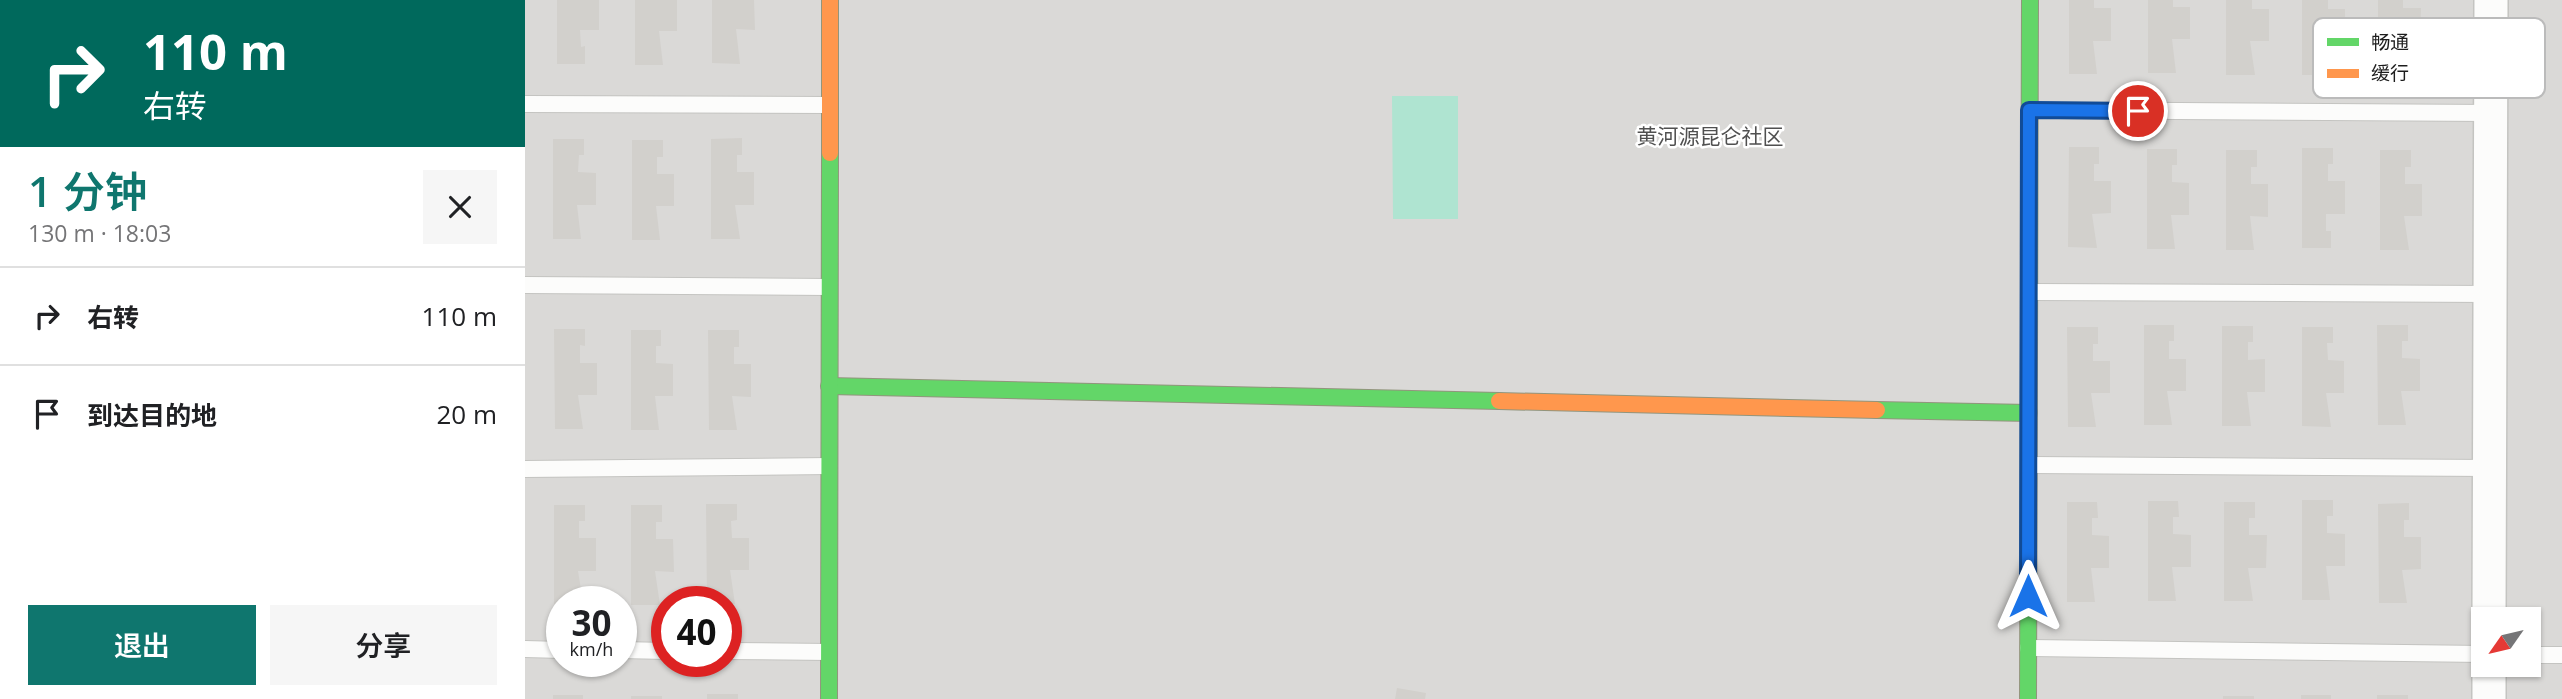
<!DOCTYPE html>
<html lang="zh">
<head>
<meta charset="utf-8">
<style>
  :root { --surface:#fff; --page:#f6f6f6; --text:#202124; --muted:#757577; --line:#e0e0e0; --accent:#0f766e }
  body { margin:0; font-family:"Open Sans","Noto Sans SC",sans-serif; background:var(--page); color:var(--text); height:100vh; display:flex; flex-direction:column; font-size:26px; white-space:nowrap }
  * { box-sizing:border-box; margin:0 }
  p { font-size:23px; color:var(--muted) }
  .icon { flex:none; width:38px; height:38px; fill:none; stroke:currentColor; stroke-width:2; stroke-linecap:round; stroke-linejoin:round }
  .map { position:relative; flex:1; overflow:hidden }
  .sheet { display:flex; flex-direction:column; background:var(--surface); width:525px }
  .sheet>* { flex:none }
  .banner { background:#00695c; color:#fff; overflow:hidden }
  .needle { width:46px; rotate:236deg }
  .buttons { position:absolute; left:1946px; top:607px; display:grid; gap:14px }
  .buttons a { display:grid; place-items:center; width:70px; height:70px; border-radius:0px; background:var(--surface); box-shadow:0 2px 5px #0004; font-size:35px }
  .speed { position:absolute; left:21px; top:586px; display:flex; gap:14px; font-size:35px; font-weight:700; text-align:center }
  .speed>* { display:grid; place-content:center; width:91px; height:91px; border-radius:50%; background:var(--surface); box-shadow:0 2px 5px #0004; line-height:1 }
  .speed small { font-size:18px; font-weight:400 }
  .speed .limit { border:10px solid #d22; background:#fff; color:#111 }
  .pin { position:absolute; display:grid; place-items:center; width:60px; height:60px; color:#fff; margin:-30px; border:4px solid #fff; border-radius:50%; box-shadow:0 2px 7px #0007 }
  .me { position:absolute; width:77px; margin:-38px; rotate:0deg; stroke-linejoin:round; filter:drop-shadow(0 0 5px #0008) }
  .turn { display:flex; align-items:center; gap:24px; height:147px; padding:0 28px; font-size:32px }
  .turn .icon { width:91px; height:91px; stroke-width:2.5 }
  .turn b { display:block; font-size:49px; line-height:60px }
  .round { display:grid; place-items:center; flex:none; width:74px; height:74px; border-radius:0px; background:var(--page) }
  .head { display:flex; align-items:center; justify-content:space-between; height:119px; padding:0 28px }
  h1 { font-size:42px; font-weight:600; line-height:52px; color:var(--accent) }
  .action { display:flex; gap:14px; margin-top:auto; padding:14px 28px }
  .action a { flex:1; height:80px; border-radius:0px; background:var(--accent); color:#fff; font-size:28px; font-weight:600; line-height:80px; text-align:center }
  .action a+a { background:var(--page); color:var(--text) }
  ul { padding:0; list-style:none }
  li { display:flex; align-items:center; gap:21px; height:98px; padding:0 28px; border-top:2px solid var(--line) }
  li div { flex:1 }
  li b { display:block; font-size:26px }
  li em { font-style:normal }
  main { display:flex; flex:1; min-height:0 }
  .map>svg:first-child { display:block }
  .residential { fill:#dad9d7; fill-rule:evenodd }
  .pitch { fill:#afe4d1 }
  .building { fill:#d2d0cc }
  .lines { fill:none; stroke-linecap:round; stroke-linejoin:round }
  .lane-casing { stroke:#c4c4c1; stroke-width:18 }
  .street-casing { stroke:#c4c4c1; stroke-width:36 }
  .fast-casing { stroke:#92957d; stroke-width:18 }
  .slow-casing { stroke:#92957d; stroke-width:18 }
  .lane { stroke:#fcfcfb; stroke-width:16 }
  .street { stroke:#fcfcfb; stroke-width:33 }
  .fast { stroke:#63d668; stroke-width:16 }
  .slow { stroke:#ff974d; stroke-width:16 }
  .route-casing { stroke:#114b97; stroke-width:18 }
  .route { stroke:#1a73e8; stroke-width:12 }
  .labels { text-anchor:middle; stroke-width:5; stroke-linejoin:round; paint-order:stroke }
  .quarter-label { font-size:21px; fill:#505050; stroke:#fff }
  .key { fill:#fff; stroke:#bbb; stroke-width:2 }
  .key-label { font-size:19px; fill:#1d1d1d }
</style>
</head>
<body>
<main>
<section class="sheet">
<div class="banner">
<div class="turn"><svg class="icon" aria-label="right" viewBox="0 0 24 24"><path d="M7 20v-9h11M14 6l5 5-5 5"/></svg><div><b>110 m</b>右转</div></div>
</div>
<div class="head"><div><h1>1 分钟</h1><p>130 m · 18:03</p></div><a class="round"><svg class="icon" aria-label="close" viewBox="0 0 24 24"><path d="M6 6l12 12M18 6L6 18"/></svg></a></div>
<ul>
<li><svg class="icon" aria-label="right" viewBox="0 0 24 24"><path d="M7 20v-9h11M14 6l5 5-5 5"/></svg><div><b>右转</b></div><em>110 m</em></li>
<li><svg class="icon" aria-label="arrive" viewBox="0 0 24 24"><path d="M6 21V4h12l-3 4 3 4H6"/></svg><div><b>到达目的地</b></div><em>20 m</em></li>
</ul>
<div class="action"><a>退出</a><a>分享</a></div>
</section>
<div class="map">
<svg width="2037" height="699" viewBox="0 0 2037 699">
  <rect width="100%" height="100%" fill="#ebeae5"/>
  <!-- residential -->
  <path class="residential" d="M0,0H2037V699H0ZM37,602H96V662H37ZM142,602H201V662H142ZM1958,620H2004V665H1958Z"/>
  <!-- pitch -->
  <polygon class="pitch" points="867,96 933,96 933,219 868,219"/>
  <!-- building -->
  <g class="building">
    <polygon points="32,0 74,0 74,30 55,30 56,47 60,46 60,64 32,64"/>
    <polygon points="110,0 152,0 152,31 134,31 138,65 110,65"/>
    <polygon points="187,0 229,0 230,30 211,29 215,64 187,63"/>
    <polygon points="1544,0 1569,0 1569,8 1586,8 1586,41 1568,41 1572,74 1544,74"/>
    <polygon points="1623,0 1648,0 1648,7 1665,7 1665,39 1647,39 1651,73 1623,73"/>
    <polygon points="1701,0 1727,0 1727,9 1744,9 1744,41 1725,41 1730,75 1701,75"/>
    <polygon points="1777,0 1803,0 1803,9 1820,9 1820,41 1801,41 1805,75 1777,75"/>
    <polygon points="1853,0 1878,0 1878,8 1896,8 1895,40 1877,40 1881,74 1853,74"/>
    <polygon points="217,138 217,155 212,155 212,172 229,172 229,205 210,205 215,239 186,239 186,139"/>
    <polygon points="28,139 59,139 59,155 54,155 53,172 71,173 71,205 52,205 56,239 28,239"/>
    <polygon points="107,140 138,140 138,157 132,157 132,174 149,174 149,206 131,206 135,240 107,240"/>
    <polygon points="1544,147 1574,147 1574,164 1569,164 1569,181 1586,181 1586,213 1567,214 1572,248 1543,247"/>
    <polygon points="1777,148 1808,148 1808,164 1803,164 1803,181 1820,181 1820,214 1801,214 1801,231 1806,231 1806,248 1777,248"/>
    <polygon points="1622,149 1652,149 1652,165 1647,165 1647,182 1664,183 1664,215 1646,215 1650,249 1622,249"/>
    <polygon points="1701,150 1732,150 1732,167 1726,167 1726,184 1743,184 1743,217 1725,216 1729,250 1701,250"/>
    <polygon points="1855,150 1886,150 1886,167 1880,167 1880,184 1897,184 1897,216 1879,216 1884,250 1855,250"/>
    <polygon points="1619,325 1649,325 1649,341 1644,341 1644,359 1661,359 1661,391 1642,391 1647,425 1619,425"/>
    <polygon points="1852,325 1883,325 1883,341 1877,341 1877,358 1895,359 1895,391 1876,391 1881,425 1853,425"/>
    <polygon points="1697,326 1728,326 1728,342 1723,342 1723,360 1740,359 1740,392 1722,392 1726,426 1697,426"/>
    <polygon points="1542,327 1573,327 1573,344 1568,344 1568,361 1585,361 1585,393 1566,393 1571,427 1543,427"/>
    <polygon points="1777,327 1808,327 1808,343 1802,343 1803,360 1819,361 1819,393 1801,393 1806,427 1777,426"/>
    <polygon points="29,329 60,329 60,346 55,345 55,363 72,363 72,395 53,395 58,429 30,429"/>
    <polygon points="106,330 136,330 136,346 131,346 131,363 148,364 148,396 130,396 134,430 106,430"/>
    <polygon points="183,330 214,330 214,347 209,347 209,364 226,364 226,397 207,396 212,430 184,430"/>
    <polygon points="1777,500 1808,500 1808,516 1802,516 1802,533 1820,534 1820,566 1801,566 1805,600 1777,600"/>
    <polygon points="1623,501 1653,501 1654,517 1648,517 1648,534 1666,535 1666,567 1647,567 1651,601 1623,601"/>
    <polygon points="1542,502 1572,502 1573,518 1567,518 1567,535 1584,536 1584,568 1566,568 1570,602 1542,602"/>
    <polygon points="1699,502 1730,502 1730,518 1724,518 1724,535 1742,535 1741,568 1723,568 1728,601 1699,601"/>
    <polygon points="1884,503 1884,520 1879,520 1879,537 1896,537 1896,569 1877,570 1882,603 1854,603 1853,504"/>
    <polygon points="181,504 212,504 212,520 206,521 207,538 224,538 224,570 205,570 210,604 182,602"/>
    <polygon points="29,505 60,505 60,521 54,521 54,538 71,538 71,571 53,571 58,602 29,604"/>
    <polygon points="106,505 137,505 137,522 131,522 131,539 148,539 149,572 130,571 135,605 106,605"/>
    <polygon points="872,688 901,693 900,699 870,699"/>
    <rect x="182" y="694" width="31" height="5"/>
    <rect x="28" y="695" width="30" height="4"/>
    <rect x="1776" y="695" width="30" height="4"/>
    <rect x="1852" y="695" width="31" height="4"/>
    <rect x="106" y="696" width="31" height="3"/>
    <rect x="1698" y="696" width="31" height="3"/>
  </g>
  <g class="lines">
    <!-- lane casing -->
    <g class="lane-casing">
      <g id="lane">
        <polyline points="0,104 305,105"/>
        <polyline points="1504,110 1965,113"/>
        <polyline points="0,285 304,287"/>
        <polyline points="1504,292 1965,294"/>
        <polyline points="1504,465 1964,468"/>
        <polyline points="0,469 304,466"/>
        <polyline points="1503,648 1958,654"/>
        <polyline points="0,649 37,650"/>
        <polyline points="96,650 142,651"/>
        <polyline points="201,651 304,652"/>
        <polyline points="2004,655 2037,655"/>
      </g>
    </g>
    <!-- street casing -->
    <g class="street-casing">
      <g id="street">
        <polyline points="1964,620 1966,0"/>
        <polyline points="1964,699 1964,665"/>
      </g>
    </g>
    <!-- fast casing -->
    <g class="fast-casing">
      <g id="fast">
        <polyline points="304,386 974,401"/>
        <polyline points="1352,410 1504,413"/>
        <polyline points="304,699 305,153"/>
        <polyline points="1503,699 1505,0"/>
      </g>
    </g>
    <!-- slow casing -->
    <g class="slow-casing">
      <g id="slow">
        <polyline points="305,153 305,0"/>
        <polyline points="974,401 1352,410"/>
      </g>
    </g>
    <!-- lane -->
    <use href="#lane" class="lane"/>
    <!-- street -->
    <use href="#street" class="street"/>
    <!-- fast -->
    <use href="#fast" class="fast"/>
    <!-- slow -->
    <use href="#slow" class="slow"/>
  </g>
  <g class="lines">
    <!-- route casing -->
    <g class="route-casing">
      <polyline id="route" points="1503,596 1504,110 1613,111"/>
    </g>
    <!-- route -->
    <use href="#route" class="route"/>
  </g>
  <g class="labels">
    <!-- quarter labels -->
    <g class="quarter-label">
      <text x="1185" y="144">黄河源昆仑社区</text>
    </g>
  </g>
  <!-- legend -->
  <rect x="1788" y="18" width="232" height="80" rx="10" class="key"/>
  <rect x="1802" y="38" width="32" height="8" fill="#63d668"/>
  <rect x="1802" y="69" width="32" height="9" fill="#ff974d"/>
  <g class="key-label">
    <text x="1846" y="49">畅通</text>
    <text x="1846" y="80">缓行</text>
  </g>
</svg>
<div class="buttons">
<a><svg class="needle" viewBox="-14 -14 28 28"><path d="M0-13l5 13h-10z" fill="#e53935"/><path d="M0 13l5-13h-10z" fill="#757577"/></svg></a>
</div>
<div class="speed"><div>30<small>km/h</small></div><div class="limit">40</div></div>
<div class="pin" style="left:1613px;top:111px;background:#d93025"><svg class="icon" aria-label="arrive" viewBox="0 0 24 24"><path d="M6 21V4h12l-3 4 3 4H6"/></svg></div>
<svg class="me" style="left:1503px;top:596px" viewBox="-20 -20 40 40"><path d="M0-17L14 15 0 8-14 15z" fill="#1a73e8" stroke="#fff" stroke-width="4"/></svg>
</div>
</main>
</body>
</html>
